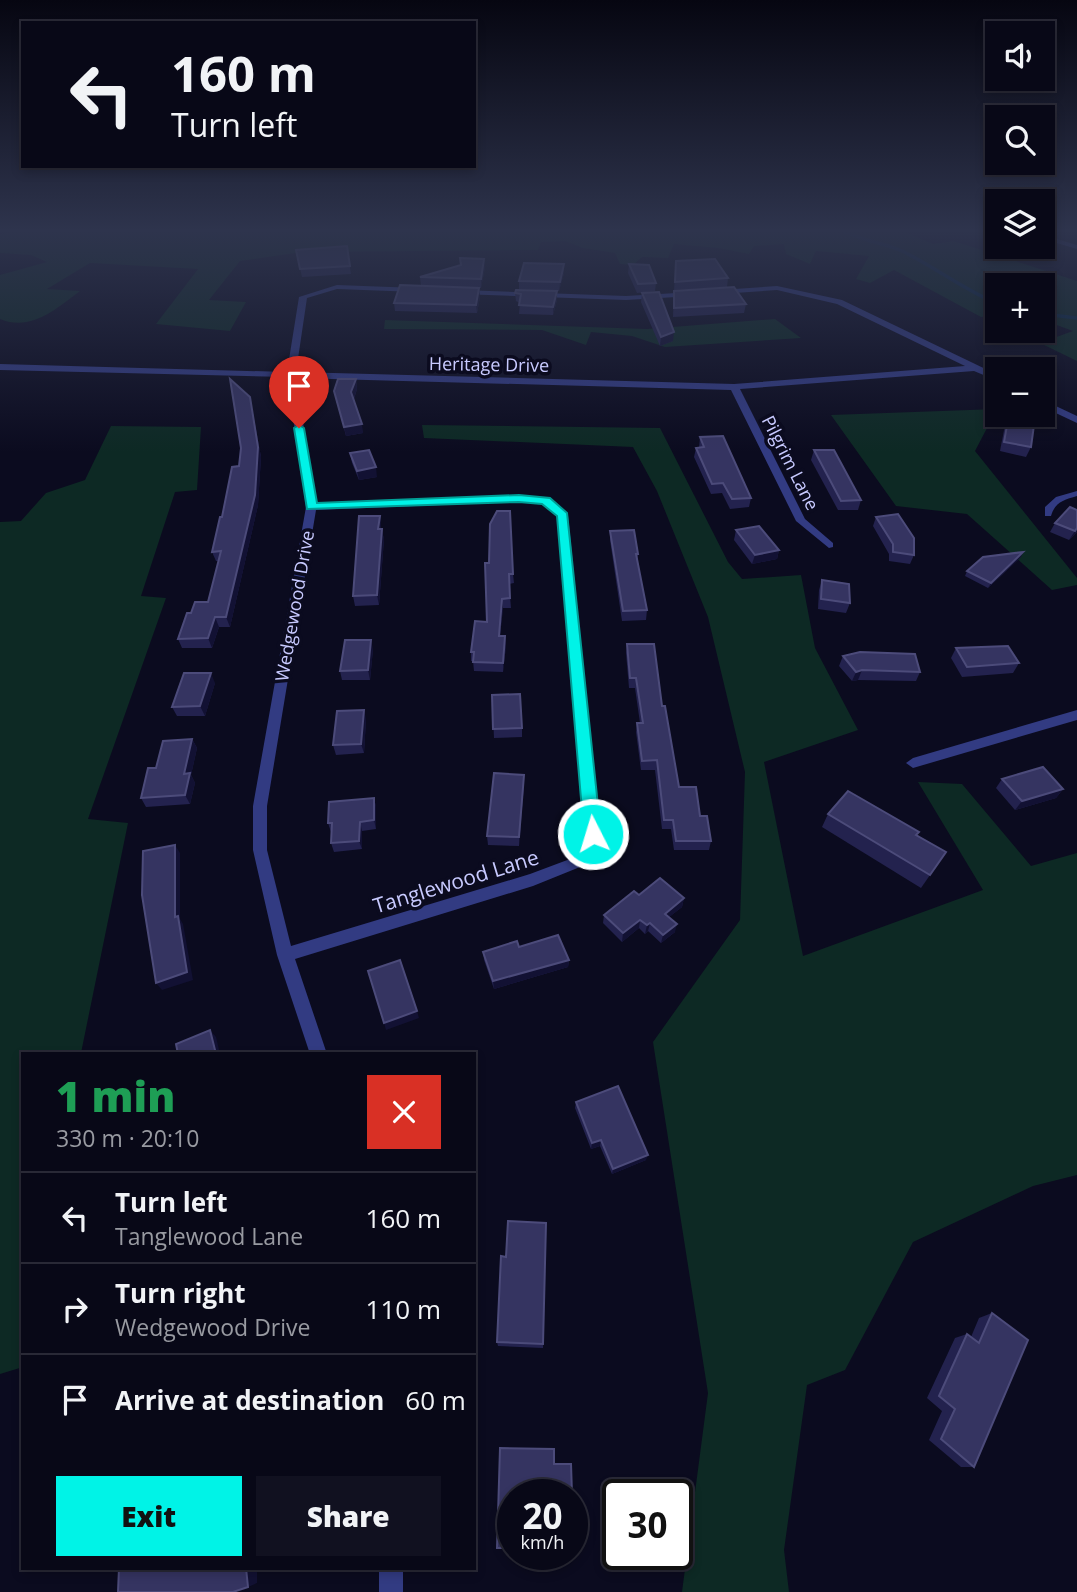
<!DOCTYPE html>
<html lang="en">
<head>
<meta charset="utf-8">
<style>
  :root { --surface:#080817; --page:#111120; --text:#f1f3f6; --muted:#989aa1; --line:#292936; --accent:#00f3e7 }
  body { margin:0; font-family:"Open Sans",sans-serif; background:var(--page); color:var(--text); height:100vh; display:flex; flex-direction:column; font-size:26px; white-space:nowrap }
  * { box-sizing:border-box; margin:0 }
  p { font-size:23px; color:var(--muted) }
  .icon { flex:none; width:38px; height:38px; fill:none; stroke:currentColor; stroke-width:2; stroke-linecap:round; stroke-linejoin:round }
  .map { position:relative; flex:1; overflow:hidden }
  .details { position:absolute; left:21px; top:1052px; width:455px; height:518px; display:flex; flex-direction:column; background:var(--surface); border-radius:0px; box-shadow:0 4px 10px #0003,0 0 0 2px var(--line) }
  .details>* { flex:none }
  .banner { position:absolute; left:21px; top:21px; width:455px; height:147px; border-radius:0px; box-shadow:0 4px 10px #0003,0 0 0 2px var(--line); background:#080817; color:var(--text); overflow:hidden }
  .tools { position:absolute; left:985px; top:21px; display:grid; gap:14px }
  .tools a { display:grid; place-items:center; width:70px; height:70px; border-radius:0px; background:var(--surface); box-shadow:0 4px 10px #0003,0 0 0 2px var(--line); font-size:35px }
  .speed { position:absolute; left:497px; top:1479px; display:flex; gap:14px; font-size:35px; font-weight:700; text-align:center }
  .speed>* { display:grid; place-content:center; width:91px; height:91px; border-radius:50%; background:var(--surface); box-shadow:0 4px 10px #0003,0 0 0 2px var(--line); line-height:1 }
  .speed small { font-size:18px; font-weight:400 }
  .speed .limit { border:4px solid #111; border-radius:10px; background:#fff; color:#111 }
  .pin { position:absolute; display:grid; place-items:center; width:60px; height:60px; color:#fff; margin:-72px -30px; border-radius:50% 50% 50% 0; rotate:-45deg; box-shadow:0 0 7px #0007 }
  .pin .icon { rotate:45deg }
  .me { position:absolute; width:77px; margin:-38px; rotate:355deg; stroke-linejoin:round; filter:drop-shadow(0 0 5px #0008) }
  .turn { display:flex; align-items:center; gap:24px; height:147px; padding:0 35px; font-size:32px }
  .turn .icon { width:91px; height:91px; stroke-width:2.5 }
  .turn b { display:block; font-size:49px; line-height:60px }
  .round { display:grid; place-items:center; flex:none; width:74px; height:74px; border-radius:0px; background:var(--page) }
  .overview { display:flex; align-items:center; justify-content:space-between; height:119px; padding:0 35px }
  h1 { font-size:42px; font-weight:800; line-height:52px; color:#1e9e55 }
  .button { display:flex; gap:14px; margin-top:auto; padding:14px 35px }
  .button a { flex:1; height:80px; border-radius:0px; background:var(--accent); color:#111; font-size:28px; font-weight:800; line-height:80px; text-align:center }
  .button a+a { background:var(--page); color:var(--text) }
  ul { padding:0; list-style:none }
  li { display:flex; align-items:center; gap:21px; height:91px; padding:0 35px; border-top:2px solid var(--line) }
  li div { flex:1 }
  li b { display:block; font-size:26px }
  li em { font-style:normal }
  .map>svg:first-child { display:block }
  .green { fill:#0d2924 }
  .lines { fill:none; stroke-linecap:round; stroke-linejoin:round }
  .stream { stroke:#082945; stroke-width:3.5 }
  .service { fill:#323b82; fill-rule:evenodd }
  .minor { fill:#323b82; fill-rule:evenodd }
  .tertiary { fill:#323b82; fill-rule:evenodd }
  .wall { fill:#23224e }
  .shaded-wall { fill:#121133 }
  .building { fill:#353461; stroke:#4c4b7a; stroke-width:2 }
  .route { fill:#00f3e7; stroke:#009e96; stroke-width:2 }
  .labels { text-anchor:middle; stroke-width:7; stroke-linejoin:round; paint-order:stroke }
  .far-street-label { font-size:18px; fill:#c8caff; stroke:#0b0b1f }
  .street-label { font-size:21px; fill:#c8caff; stroke:#0b0b1f }
</style>
</head>
<body>
<div class="map">
<svg width="1077" height="1592" viewBox="0 0 1077 1592">
  <rect width="100%" height="100%" fill="#0b0b1f"/>
  <!-- green -->
  <g class="green">
    <path d="M17,229H898L933,244L954,241L1077,281V361L1040,343L1073,331L1043,320V285H998L997,315L981,317L894,270L870,283L856,279L869,256L816,251L810,264L786,254L784,244L754,246L749,254L718,248L674,244L668,258L642,257L633,265L620,264L615,253L583,248L565,241L541,242L538,250L303,252L240,261L209,300L246,302L230,331L156,324L198,269L90,263L47,289L80,291C56,309 31,332 0,319V275L47,262L31,255L0,253V235Z"/>
    <polygon points="775,319 801,338 665,347 632,336 591,332 586,345 542,330 384,329 385,320 647,329"/>
    <polygon points="997,409 975,451 1077,578 1077,585 1052,590 967,514 896,506 831,415"/>
    <polygon points="422,425 660,428 728,562 742,579 801,575 815,648 858,730 764,762 803,956 983,890 918,782 962,784 1031,866 1077,853 1077,1175 1033,1186 913,1242 845,1370 807,1385 784,1550 789,1592 682,1592 708,1393 653,1042 740,920 745,772 708,617 657,491 633,447 424,438"/>
    <polygon points="111,426 201,427 197,490 175,492 141,596 166,598 88,819 128,823 81,1053 23,1054 23,1367 0,1374 0,522 21,521 46,493 85,480"/>
  </g>
  <g class="lines">
    <!-- stream -->
    <g class="stream">
      <path d="M841,229C860,241 882,242 902,251C935,267 964,290 998,304"/>
      <polyline points="1043,314 1077,318"/>
    </g>
    <!-- service -->
    <path class="service" d="M1077,491V496C1064,500 1055,502 1051,516H1045V507L1056,497Z"/>
    <!-- minor -->
    <g class="minor">
      <polygon points="1043,235 1077,245 1077,249 1043,239"/>
      <path d="M337,285L417,288L421,290L417,292L337,289L307,298L296,372L734,384L965,366L837,304L777,290L720,294L716,292L720,290L777,286L842,300L998,375V381L974,371L740,389L805,519L833,543V547L829,548L796,521L731,390L296,378L316,504L519,496L549,498L568,515L600,834L580,867L533,886L295,959L327,1054H310L277,955L253,850V806L306,507L287,377L0,370V364L287,372L299,297ZM519,502L542,503L558,516L586,833L570,859L530,874L291,946L267,850V806L316,510Z"/>
      <polygon points="462,290 626,296 693,292 697,294 693,296 626,300 459,294 459,290"/>
      <polygon points="1043,400 1077,416 1077,423 1043,407"/>
      <polygon points="1077,710 1077,720 913,768 906,763 913,758"/>
      <rect x="379" y="1568" width="24" height="24"/>
    </g>
    <!-- tertiary -->
    <polygon class="tertiary" points="0,229 7,229 0,233"/>
  </g>
  <!-- wall -->
  <g class="wall">
    <polygon points="347,246 351,274 302,277 296,250"/>
    <polygon points="676,261 728,278 727,287 674,290"/>
    <polygon points="564,264 564,273 559,291 519,289 519,281"/>
    <polygon points="629,264 656,283 655,291 637,293 628,273"/>
    <polygon points="485,267 481,288 421,286 420,277"/>
    <polygon points="674,291 746,304 744,313 673,317"/>
    <polygon points="515,293 557,300 553,315 519,314 520,303 516,301"/>
    <polygon points="642,293 673,341 660,346 641,302"/>
    <polygon points="480,297 477,313 395,311 394,303"/>
    <polygon points="356,379 357,389 354,399 363,433 346,436 334,391"/>
    <polygon points="250,397 261,457 258,505 230,627 219,627 212,648 182,648 178,639 191,613 208,602 219,561 216,561 212,552 222,517 239,466"/>
    <polygon points="1008,420 1031,447 1026,457 1000,451 1004,430"/>
    <polygon points="700,437 751,498 749,507 730,509 722,493 711,494 694,457 696,448 699,448"/>
    <polygon points="814,450 861,500 858,510 838,510 811,460"/>
    <polygon points="350,453 377,477 359,480 352,463"/>
    <polygon points="1077,510 1077,532 1069,540 1050,532 1055,523"/>
    <polygon points="380,516 381,529 384,539 379,605 355,606 353,596"/>
    <polygon points="876,517 914,555 910,564 889,561 889,554 873,526"/>
    <polygon points="736,530 779,550 777,559 752,564 734,540"/>
    <polygon points="610,531 638,554 637,562 647,610 646,620 622,621 610,540"/>
    <polygon points="1021,557 988,588 965,576 967,571"/>
    <polygon points="485,563 513,574 514,583 509,584 511,608 503,608 500,636 505,636 506,646 503,672 474,671 473,661 471,661 471,652 487,622"/>
    <polygon points="822,580 850,603 846,613 818,609 819,590"/>
    <polygon points="627,644 662,706 679,787 700,816 711,841 709,850 674,850 671,829 662,829 655,770 641,770 636,732 637,723 640,723 635,688 629,688 626,653"/>
    <polygon points="956,648 1019,663 1013,673 962,677 951,658"/>
    <polygon points="373,649 370,680 342,680 340,671"/>
    <polygon points="843,656 920,672 916,681 858,680 852,681 839,666"/>
    <polygon points="215,683 205,716 177,716 172,707"/>
    <polygon points="492,695 522,728 522,737 494,738"/>
    <polygon points="366,719 364,753 336,755 333,745"/>
    <polygon points="192,739 197,748 191,775 195,783 190,804 146,807 141,798 156,768"/>
    <polygon points="1002,779 1063,789 1056,798 1015,810 996,788"/>
    <polygon points="524,784 519,846 488,845 487,836"/>
    <polygon points="374,798 376,807 376,829 362,831 362,849 334,852 331,843 332,832 331,832 328,823"/>
    <polygon points="828,814 917,835 946,852 921,888 822,827"/>
    <polygon points="639,895 684,898 682,907 669,917 675,932 661,943 648,931 645,934 639,928 622,942 603,923 604,915"/>
    <polygon points="483,952 569,960 568,967 494,989 484,960"/>
    <polygon points="576,1102 646,1160 612,1174 600,1146 591,1149 575,1108"/>
    <polygon points="546,1223 543,1348 498,1346 497,1342 506,1257"/>
    <polygon points="992,1313 974,1467 961,1467 929,1440 942,1411 927,1398 955,1338 967,1334 971,1337 979,1318"/>
  </g>
  <!-- shaded-wall -->
  <g class="shaded-wall">
    <polygon points="484,259 485,267 481,288 481,279"/>
    <polygon points="564,264 564,273 559,291 560,282"/>
    <polygon points="479,288 480,297 477,313 476,305"/>
    <polygon points="557,291 557,300 553,315 553,307"/>
    <polygon points="674,332 673,341 660,346 661,337"/>
    <polygon points="356,379 357,389 353,401 351,392"/>
    <polygon points="250,397 261,457 258,505 230,627 226,617"/>
    <polygon points="362,424 363,433 346,436 344,427"/>
    <polygon points="376,467 377,477 359,480 357,471"/>
    <polygon points="380,516 381,525 380,539 378,529"/>
    <polygon points="1077,528 1077,532 1069,540"/>
    <polygon points="382,529 384,539 379,605 377,595"/>
    <polygon points="779,550 777,559 752,564 755,555"/>
    <polygon points="1023,552 1021,557 988,588 991,583"/>
    <polygon points="502,599 503,608 499,645 499,636"/>
    <polygon points="215,617 219,627 212,648 208,638"/>
    <polygon points="505,636 506,646 503,672 503,663"/>
    <polygon points="371,640 373,649 370,680 368,670"/>
    <polygon points="862,670 858,680 852,681 856,672"/>
    <polygon points="211,673 215,683 205,716 200,706"/>
    <polygon points="364,710 366,719 364,753 361,744"/>
    <polygon points="192,739 197,748 191,775 195,783 190,804 185,795 184,774"/>
    <polygon points="524,775 524,784 519,846 519,837"/>
    <polygon points="1063,789 1056,798 1015,810 1022,801"/>
    <polygon points="374,798 376,807 376,829 374,820"/>
    <polygon points="360,822 362,831 362,849 359,841"/>
    <polygon points="175,845 180,853 180,919 183,924 193,980 162,990 156,983 175,917"/>
    <polygon points="684,898 682,907 663,922 665,914"/>
    <polygon points="640,920 639,928 622,942 623,933"/>
    <polygon points="650,923 648,931 645,934 647,925"/>
    <polygon points="677,924 675,932 661,943 663,935"/>
    <polygon points="569,960 568,967 494,989 493,981"/>
    <polygon points="417,1011 419,1018 386,1030 384,1023"/>
    <polygon points="210,1030 216,1037 220,1054 216,1054"/>
    <polygon points="601,1140 600,1146 591,1149 592,1143"/>
    <polygon points="648,1155 646,1160 612,1174 613,1169"/>
    <polygon points="246,1568 257,1568 257,1583 248,1587"/>
  </g>
  <!-- building -->
  <g class="building">
    <polygon points="347,246 350,266 300,269 296,250"/>
    <polygon points="460,258 484,259 481,279 420,277 461,265"/>
    <polygon points="715,259 728,278 675,282 676,261"/>
    <polygon points="524,263 564,264 560,282 519,281"/>
    <polygon points="629,264 649,265 656,283 638,284"/>
    <polygon points="400,285 479,288 476,305 394,303"/>
    <polygon points="734,287 746,304 674,308 674,291"/>
    <polygon points="516,290 557,291 553,307 519,305 521,294 515,293"/>
    <polygon points="659,292 674,332 661,337 642,293"/>
    <polygon points="230,379 250,397 258,447 255,495 226,617 215,617 208,638 178,639 187,613 191,613 195,602 208,602 221,551 212,552 220,517 222,517 232,467 239,466 241,448"/>
    <polygon points="338,379 356,379 351,392 362,424 344,427 334,391"/>
    <polygon points="1008,420 1034,425 1031,447 1004,442"/>
    <polygon points="723,436 751,498 732,499 723,483 712,484 696,448 704,447 700,437"/>
    <polygon points="369,450 376,467 357,471 350,453"/>
    <polygon points="814,450 834,450 861,500 841,501"/>
    <polygon points="1070,507 1077,510 1077,528 1075,531 1055,523"/>
    <polygon points="497,511 510,511 513,574 509,574 510,598 502,599 499,636 505,636 503,663 473,662 474,652 471,652 475,621 487,622 485,563 489,563 490,524"/>
    <polygon points="898,514 914,538 914,555 893,552 893,544 876,517"/>
    <polygon points="359,516 380,516 378,529 382,529 377,595 353,596"/>
    <polygon points="759,526 779,550 755,555 736,530"/>
    <polygon points="634,530 638,554 636,554 647,610 623,611 610,531"/>
    <polygon points="1023,552 991,583 967,571 983,557"/>
    <polygon points="822,580 849,584 850,603 821,599"/>
    <polygon points="345,640 371,640 368,670 340,671"/>
    <polygon points="627,644 654,644 662,706 665,706 679,787 696,787 700,816 707,816 711,841 676,841 673,820 664,820 657,760 642,761 637,723 643,723 636,678 630,678"/>
    <polygon points="1008,646 1019,663 967,667 956,648"/>
    <polygon points="860,652 915,654 920,672 862,670 856,672 843,656"/>
    <polygon points="184,673 211,673 200,706 172,707"/>
    <polygon points="520,694 522,728 493,729 492,695"/>
    <polygon points="364,710 361,744 333,745 337,711"/>
    <polygon points="192,739 184,774 190,773 185,795 141,798 148,768 156,768 163,741"/>
    <polygon points="1043,767 1063,789 1022,801 1002,779"/>
    <polygon points="494,773 524,775 519,837 487,836"/>
    <polygon points="848,791 919,832 916,835 946,852 930,875 828,814"/>
    <polygon points="374,798 374,820 360,822 359,841 331,843 332,823 328,823 329,802"/>
    <polygon points="175,845 175,917 178,916 187,972 156,983 142,895 143,851"/>
    <polygon points="660,878 684,898 665,914 677,924 663,935 650,923 647,925 640,920 623,933 604,915 634,891 639,895"/>
    <polygon points="558,935 569,960 493,981 483,952 517,941 519,947"/>
    <polygon points="400,960 417,1011 384,1023 368,971"/>
    <polygon points="210,1030 216,1054 178,1054 176,1044"/>
    <polygon points="618,1086 648,1155 613,1169 601,1140 592,1143 576,1102"/>
    <polygon points="508,1221 546,1223 543,1344 497,1342 501,1256 506,1257"/>
    <polygon points="992,1313 1028,1340 974,1467 941,1439 955,1409 939,1396 967,1334 979,1343"/>
    <polygon points="500,1448 554,1449 554,1464 571,1464 572,1494 513,1494 513,1548 497,1548"/>
    <polygon points="119,1568 246,1568 248,1587 233,1592 118,1592"/>
  </g>
  <!-- sky -->
  <linearGradient id="sky" x2="0" y2="1"><stop stop-color="#060611"/><stop offset="0.51" stop-color="#2e344d"/><stop offset="1" stop-color="#2e344d" stop-opacity="0"/></linearGradient>
  <rect width="1077" height="452" fill="url(#sky)"/>
  <!-- route -->
  <polygon class="route" points="299,425 304,428 317,503 519,495 550,498 567,513 601,834 598,839 587,839 584,834 557,516 542,504 519,502 307,509 294,428"/>
  <g class="labels">
    <!-- far-street labels -->
    <g class="far-street-label">
      <text transform="translate(489 365) rotate(1)" y="6">Heritage Drive</text>
      <text transform="translate(790 463) rotate(63)" y="6">Pilgrim Lane</text>
      <text transform="translate(295 606) rotate(-80)" y="6">Wedgewood Drive</text>
    </g>
    <!-- street labels -->
    <g class="street-label">
      <text transform="translate(456 882) rotate(-17)" y="7">Tanglewood Lane</text>
    </g>
  </g>
</svg>
<div class="tools">
<a><svg class="icon" aria-label="sound" viewBox="0 0 24 24"><path d="M4 9h4l5-4v14l-5-4H4zM17 9q2 3 0 6"/></svg></a>
<a><svg class="icon" aria-label="search" viewBox="0 0 24 24"><circle cx="10" cy="10" r="6"/><path d="M15 15l6 6"/></svg></a>
<a><svg class="icon" aria-label="layers" viewBox="0 0 24 24"><path d="M12 4l9 5-9 5-9-5zM3 14l9 5 9-5"/></svg></a>
<a>+</a>
<a>−</a>
</div>
<div class="speed"><div>20<small>km/h</small></div><div class="limit">30</div></div>
<div class="pin" style="left:299px;top:428px;background:#d93025"><svg class="icon" aria-label="arrive" viewBox="0 0 24 24"><path d="M6 21V4h12l-3 4 3 4H6"/></svg></div>
<svg class="me" style="left:593px;top:834px" viewBox="-20 -20 40 40"><circle r="17" fill="#00f3e7" stroke="#fff" stroke-width="3"/><path d="M0-11L8 9 0 5-8 9z" fill="#fff"/></svg>
<div class="banner">
<div class="turn"><svg class="icon" aria-label="left" viewBox="0 0 24 24"><path d="M17 20v-9H6M10 6l-5 5 5 5"/></svg><div><b>160 m</b>Turn left</div></div>
</div>
<section class="details">
<div class="overview"><div><h1>1 min</h1><p>330 m · 20:10</p></div><a class="round" style="background:#d93025;color:#fff"><svg class="icon" aria-label="close" viewBox="0 0 24 24"><path d="M6 6l12 12M18 6L6 18"/></svg></a></div>
<ul>
<li><svg class="icon" aria-label="left" viewBox="0 0 24 24"><path d="M17 20v-9H6M10 6l-5 5 5 5"/></svg><div><b>Turn left</b><p>Tanglewood Lane</p></div><em>160 m</em></li>
<li><svg class="icon" aria-label="right" viewBox="0 0 24 24"><path d="M7 20v-9h11M14 6l5 5-5 5"/></svg><div><b>Turn right</b><p>Wedgewood Drive</p></div><em>110 m</em></li>
<li><svg class="icon" aria-label="arrive" viewBox="0 0 24 24"><path d="M6 21V4h12l-3 4 3 4H6"/></svg><div><b>Arrive at destination</b></div><em>60 m</em></li>
</ul>
<div class="button"><a>Exit</a><a>Share</a></div>
</section>
</div>
</body>
</html>
